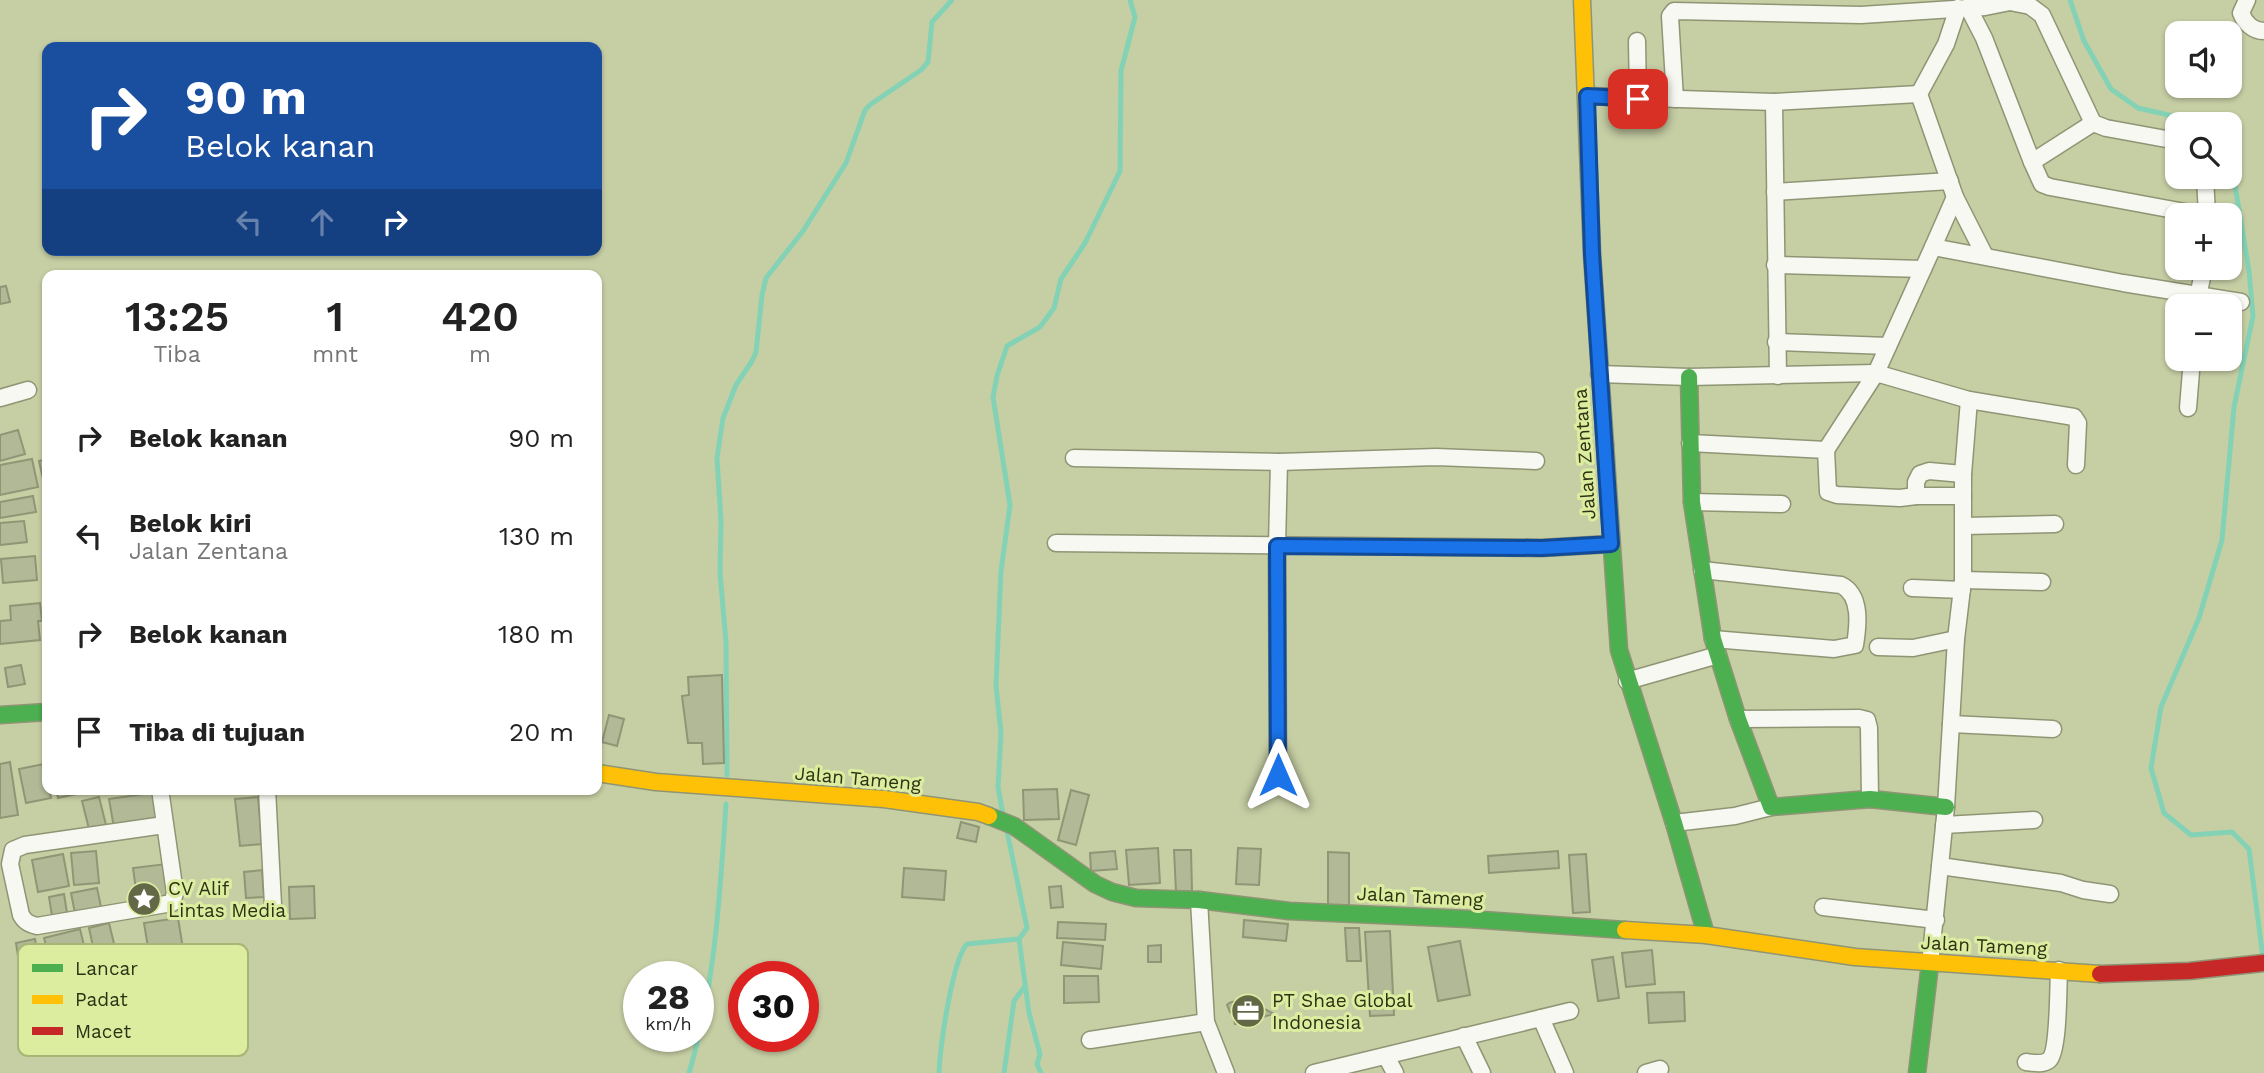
<!DOCTYPE html>
<html lang="id">
<head>
<meta charset="utf-8">
<style>
  :root { --surface:#fff; --page:#f2f2f2; --text:#222; --muted:#767676 }
  body { margin:0; font-family:"Work Sans",sans-serif; background:var(--page); color:var(--text); height:100vh; display:flex; flex-direction:column; font-size:26px; white-space:nowrap }
  * { box-sizing:border-box; margin:0 }
  p { font-size:23px; color:var(--muted) }
  .icon { flex:none; width:38px; height:38px; fill:none; stroke:currentColor; stroke-width:2; stroke-linecap:round; stroke-linejoin:round }
  .map { position:relative; flex:1; overflow:hidden }
  .drawer { position:absolute; left:42px; top:270px; width:560px; height:525px; display:flex; flex-direction:column; background:var(--surface); border-radius:14px; box-shadow:0 2px 5px #0004 }
  .drawer>* { flex:none }
  .hud { position:absolute; left:42px; top:42px; width:560px; height:214px; border-radius:14px; box-shadow:0 2px 5px #0004; background:#1a4fa0; color:#fff; overflow:hidden }
  .controls { position:absolute; left:2165px; top:21px; display:grid; gap:14px }
  .controls a { display:grid; place-items:center; width:77px; height:77px; border-radius:14px; background:var(--surface); box-shadow:0 2px 5px #0004; font-size:35px }
  .speed { position:absolute; left:623px; top:961px; display:flex; gap:14px; font-size:35px; font-weight:700; text-align:center }
  .speed>* { display:grid; place-content:center; width:91px; height:91px; border-radius:50%; background:var(--surface); box-shadow:0 2px 5px #0004; line-height:1 }
  .speed small { font-size:18px; font-weight:400 }
  .speed .limit { border:10px solid #d22; background:#fff; color:#111 }
  .pin { position:absolute; display:grid; place-items:center; width:60px; height:60px; color:#fff; margin:-30px; border-radius:14px; box-shadow:0 4px 10px #0006 }
  .me { position:absolute; width:77px; margin:-38px; rotate:0deg; stroke-linejoin:round; filter:drop-shadow(0 0 5px #0008) }
  .turn { display:flex; align-items:center; gap:24px; height:147px; padding:0 28px; font-size:32px }
  .turn .icon { width:91px; height:91px; stroke-width:2.5 }
  .turn b { display:block; font-size:49px; line-height:60px }
  .lanes { display:flex; align-items:center; height:66px; padding:0 28px; background:#0003; justify-content:center; gap:35px; direction:ltr }
  .lanes .off { opacity:.35 }
  .eta { display:flex; justify-content:space-evenly; align-items:center; height:119px; text-align:center }
  .eta b { font-size:42px; font-weight:600; line-height:49px }
  ul { padding:0; list-style:none }
  li { display:flex; align-items:center; gap:21px; height:98px; padding:0 28px }
  li div { flex:1 }
  li b { display:block; font-size:26px }
  li em { font-style:normal }
  .map>svg:first-child { display:block }
  .lines { fill:none; stroke-linecap:round; stroke-linejoin:round }
  .stream { stroke:#84d2b5; stroke-width:5 }
  .building { fill:#b2b997; stroke:#909675; stroke-width:2 }
  .street-casing { stroke:#8f9574; stroke-width:19 }
  .fast-casing { stroke:#8f9574; stroke-width:19 }
  .slow-casing { stroke:#8f9574; stroke-width:19 }
  .jam-casing { stroke:#8f9574; stroke-width:19 }
  .street { stroke:#f6f8f1; stroke-width:16 }
  .fast { stroke:#4caf50; stroke-width:16 }
  .slow { stroke:#ffc107; stroke-width:16 }
  .jam { stroke:#c62828; stroke-width:16 }
  .route-casing { stroke:#114b97; stroke-width:18 }
  .route { stroke:#1a73e8; stroke-width:12 }
  .labels { text-anchor:middle; stroke-width:6; stroke-linejoin:round; paint-order:stroke }
  .street-label { font-size:19px; fill:#2d3214; stroke:#ddeda0 }
  .poi-label { font-size:19px; fill:#2d3214; stroke:#ddeda0; text-anchor:start }
  .key { fill:#ddeda0; stroke:#a8b576; stroke-width:2 }
  .key-label { font-size:19px; fill:#2d3214 }
</style>
</head>
<body>
<div class="map">
<svg width="2264" height="1073" viewBox="0 0 2264 1073">
  <rect width="100%" height="100%" fill="#c6cea4"/>
  <g class="lines">
    <!-- stream -->
    <g class="stream">
      <polyline points="2070,0 2084,41 2111,89 2138,108 2208,124"/>
      <polyline points="2230,155 2249,271 2253,316 2234,407 2222,540 2199,618 2161,707 2151,768 2164,813 2191,835 2232,832 2249,849 2263,958"/>
      <polyline points="727,775 726,642 720,573 721,521 717,458 723,418 736,385 752,361 756,352 762,295 766,278 803,231 846,163 865,110 871,104 921,70 928,62 932,22 952,0"/>
      <polyline points="1003,814 998,787 1001,733 996,686 1001,571 1010,505 993,397 997,376 1007,346 1040,327 1054,308 1061,279 1085,243 1120,171 1121,71 1135,17 1130,0"/>
      <polyline points="1019,939 1029,1013 1040,1054 1037,1064 1041,1073"/>
      <path d="M689,1073C715,986 720,894 726,804"/>
      <path d="M939,1073C940,1048 952,960 967,944L1019,939L1027,928L1007,831"/>
      <polyline points="1004,1073 1014,1001 1025,986"/>
    </g>
  </g>
  <!-- building -->
  <g class="building">
    <polygon points="6,286 10,302 0,304 0,287"/>
    <polygon points="18,430 25,454 0,461 0,435"/>
    <polygon points="32,459 38,487 0,495 0,465"/>
    <polygon points="47,459 47,487 45,488 39,461"/>
    <polygon points="33,496 36,512 0,518 0,502"/>
    <polygon points="24,521 27,542 0,545 0,523"/>
    <polygon points="35,556 37,580 3,583 1,559"/>
    <polygon points="40,603 42,621 38,621 40,640 0,644 0,621 11,620 10,606"/>
    <polygon points="21,665 25,684 8,687 5,668"/>
    <polygon points="722,675 724,763 703,764 702,743 688,743 682,696 689,695 688,677"/>
    <polygon points="609,715 624,719 617,746 602,742"/>
    <polygon points="10,762 18,815 0,818 0,764"/>
    <polygon points="44,764 47,789 49,789 51,798 26,803 19,769"/>
    <polygon points="56,789 100,789 58,798"/>
    <polygon points="1057,789 1059,819 1024,820 1023,790"/>
    <polygon points="1071,790 1089,795 1076,845 1058,840"/>
    <polygon points="158,792 162,820 114,828 109,799"/>
    <polygon points="99,797 107,829 90,833 82,801"/>
    <polygon points="258,797 262,844 240,846 235,799"/>
    <polygon points="961,822 979,827 976,842 957,838"/>
    <polygon points="1158,848 1160,883 1129,885 1126,850"/>
    <polygon points="1238,848 1261,849 1259,885 1236,884"/>
    <polygon points="1174,850 1191,850 1192,891 1176,892"/>
    <polygon points="96,851 99,883 74,885 71,853"/>
    <polygon points="1115,851 1117,869 1091,871 1090,853"/>
    <polygon points="1558,851 1559,868 1489,873 1488,856"/>
    <polygon points="1328,852 1349,853 1349,905 1328,905"/>
    <polygon points="63,854 69,886 38,892 32,860"/>
    <polygon points="1586,854 1590,912 1573,913 1569,855"/>
    <polygon points="166,864 172,900 138,905 133,868"/>
    <polygon points="904,868 946,871 944,900 902,897"/>
    <polygon points="262,870 264,897 246,898 244,872"/>
    <polygon points="314,886 315,918 290,919 289,887"/>
    <polygon points="1061,886 1063,907 1051,908 1049,887"/>
    <polygon points="97,888 101,907 75,913 71,893"/>
    <polygon points="64,894 67,913 52,916 49,897"/>
    <polygon points="178,918 184,955 150,960 144,923"/>
    <polygon points="1244,920 1288,924 1286,941 1243,937"/>
    <polygon points="1058,922 1106,924 1105,940 1057,938"/>
    <polygon points="109,923 117,956 96,960 89,928"/>
    <polygon points="1345,928 1359,928 1361,961 1347,961"/>
    <polygon points="80,929 87,958 51,965 44,938"/>
    <polygon points="1390,931 1394,1015 1370,1016 1365,932"/>
    <polygon points="35,939 41,973 21,976 16,943"/>
    <polygon points="1460,941 1470,995 1438,1001 1428,947"/>
    <polygon points="1063,942 1103,946 1101,969 1061,965"/>
    <polygon points="1161,945 1161,962 1148,962 1148,946"/>
    <polygon points="1652,950 1655,984 1626,987 1622,953"/>
    <polygon points="1613,957 1619,998 1598,1001 1592,960"/>
    <polygon points="1064,976 1098,976 1099,1002 1064,1003"/>
    <polygon points="1684,992 1685,1021 1649,1023 1647,993"/>
    <polygon points="1244,998 1274,1014 1235,1024 1233,1014 1230,1012 1227,1005 1229,1003"/>
  </g>
  <g class="lines">
    <!-- street casing -->
    <g class="street-casing">
      <g id="street">
        <polyline points="2009,0 2010,2 2030,6 2042,15 2093,123 2106,128 2177,141"/>
        <path d="M2247,0L2241,13C2245,23 2253,31 2264,31"/>
        <polyline points="1968,7 1984,38 2032,162 2042,184 2050,187 2201,215"/>
        <polyline points="1958,8 1946,44 1919,94 1955,197 1985,256"/>
        <polyline points="1637,41 1638,99"/>
        <polyline points="1587,96 1774,102 1919,94"/>
        <polyline points="1675,99 1670,16 1674,11 1861,15 1985,7 2010,2"/>
        <polyline points="1774,102 1778,376"/>
        <polyline points="2032,162 2093,123"/>
        <polyline points="2205,177 2207,215"/>
        <polyline points="1775,192 1950,181"/>
        <polyline points="1933,247 1955,197"/>
        <polyline points="1775,265 1923,269"/>
        <polyline points="2196,306 2204,268"/>
        <polyline points="1776,342 1888,346"/>
        <polyline points="1599,374 1689,377 1876,373 1969,400 2074,417 2078,423 2076,465"/>
        <polyline points="0,398 28,390"/>
        <polyline points="2188,408 2192,359"/>
        <polyline points="1690,443 1826,450 1828,492 1837,495 1900,498 1916,496 1963,496"/>
        <polyline points="1826,450 1876,373 1933,247 2123,283 2241,302"/>
        <polyline points="1074,458 1279,462 1436,457 1536,461"/>
        <polyline points="1916,496 1916,482 1920,474 1929,471 1963,474"/>
        <polyline points="1692,502 1782,504"/>
        <polyline points="1964,526 2055,524"/>
        <polyline points="1056,543 1541,548 1611,544"/>
        <path d="M1702,570L1841,585C1862,595 1858,626 1855,645L1834,649L1713,639"/>
        <polyline points="1963,580 2042,582"/>
        <polyline points="1912,588 1962,590"/>
        <polyline points="1878,647 1913,648 1956,639"/>
        <polyline points="1627,681 1718,655"/>
        <polyline points="1738,719 1859,718 1867,720 1869,728 1870,799"/>
        <polyline points="1951,724 2053,729"/>
        <polyline points="1278,774 1277,546 1279,462"/>
        <path d="M160,789L175,893L172,903L37,926C29,924 25,922 21,915L10,864L13,850L25,845L164,825"/>
        <polyline points="267,789 273,905"/>
        <polyline points="1674,823 1735,816 1771,807"/>
        <polyline points="1944,825 2034,820"/>
        <polyline points="1940,866 2061,883 2083,890 2110,894"/>
        <polyline points="1199,900 1206,1022 1226,1073"/>
        <polyline points="1823,907 1936,920"/>
        <polyline points="1930,964 1946,807 1956,639 1963,580 1963,474 1969,400"/>
        <polyline points="1541,1018 1565,1073"/>
        <polyline points="1464,1036 1482,1073"/>
        <polyline points="1090,1040 1206,1022"/>
        <polyline points="1386,1056 1395,1073"/>
        <path d="M2026,1062C2034,1063 2043,1065 2049,1060C2059,1051 2058,986 2059,970"/>
        <polyline points="1314,1073 1570,1011"/>
        <polyline points="1646,1073 1660,1069"/>
      </g>
    </g>
    <!-- fast casing -->
    <g class="fast-casing">
      <g id="fast">
        <polyline points="1689,377 1692,502 1713,639 1738,719 1771,807 1870,799 1946,807"/>
        <polyline points="1605,445 1619,650 1674,823 1706,935"/>
        <polyline points="0,715 47,712"/>
        <polyline points="989,816 1014,826 1095,884 1112,892 1136,898 1199,900 1289,911 1468,919 1625,930"/>
        <polyline points="1917,1073 1930,964"/>
      </g>
    </g>
    <!-- slow casing -->
    <g class="slow-casing">
      <g id="slow">
        <polyline points="1582,0 1592,254 1605,445"/>
        <polyline points="597,773 656,782 884,799 978,812 989,816"/>
        <polyline points="1625,930 1706,935 1855,957 2100,974"/>
      </g>
    </g>
    <!-- jam casing -->
    <g class="jam-casing">
      <polyline id="jam" points="2100,974 2189,971 2264,963"/>
    </g>
    <!-- street -->
    <use href="#street" class="street"/>
    <!-- fast -->
    <use href="#fast" class="fast"/>
    <!-- slow -->
    <use href="#slow" class="slow"/>
    <!-- jam -->
    <use href="#jam" class="jam"/>
  </g>
  <g class="lines">
    <!-- route casing -->
    <g class="route-casing">
      <polyline id="route" points="1278,775 1277,546 1542,548 1611,544 1592,254 1587,96 1638,99"/>
    </g>
    <!-- route -->
    <use href="#route" class="route"/>
  </g>
  <!-- icons -->
  <defs>
    <g id="sight-disc" transform="scale(1.75)"><circle r="9.5" fill="#636946" stroke="#ddeda0"/><path d="M0-6L1.8-2.2L6-1.7L2.9 1.2L3.7 5.4L0 3.3L-3.7 5.4L-2.9 1.2L-6-1.7L-1.8-2.2Z" fill="#fff"/></g>
    <g id="office-disc" transform="scale(1.75)"><circle r="9.5" fill="#636946" stroke="#ddeda0"/><path d="M-6-3h4V-5.5h4V-3h4V5H-6ZM-1-4.5V-3h2v-1.5ZM-6 0V1H6V0Z" fill="#fff"/></g>
  </defs>
  <g fill-rule="evenodd">
    <use href="#sight-disc" x="144" y="899"/>
    <use href="#office-disc" x="1248" y="1011"/>
  </g>
  <g class="labels">
    <!-- street labels -->
    <g class="street-label">
      <text transform="translate(1584 454) rotate(-94)" y="7">Jalan Zentana</text>
      <text transform="translate(858 778) rotate(5)" y="7">Jalan Tameng</text>
      <text transform="translate(1420 896) rotate(3)" y="7">Jalan Tameng</text>
      <text transform="translate(1984 945) rotate(3)" y="7">Jalan Tameng</text>
    </g>
    <!-- poi labels -->
    <g class="poi-label">
      <text x="168" y="895">CV Alif<tspan x="168" dy="22">Lintas Media</tspan></text>
      <text x="1272" y="1007">PT Shae Global<tspan x="1272" dy="22">Indonesia</tspan></text>
    </g>
  </g>
  <!-- legend -->
  <rect x="18" y="944" width="230" height="112" rx="10" class="key"/>
  <rect x="32" y="964" width="31" height="8" fill="#4caf50"/>
  <rect x="32" y="995" width="31" height="9" fill="#ffc107"/>
  <rect x="32" y="1027" width="31" height="8" fill="#c62828"/>
  <g class="key-label">
    <text x="75" y="975">Lancar</text>
    <text x="75" y="1006">Padat</text>
    <text x="75" y="1038">Macet</text>
  </g>
</svg>
<div class="controls">
<a><svg class="icon" aria-label="sound" viewBox="0 0 24 24"><path d="M4 9h4l5-4v14l-5-4H4zM17 9q2 3 0 6"/></svg></a>
<a><svg class="icon" aria-label="search" viewBox="0 0 24 24"><circle cx="10" cy="10" r="6"/><path d="M15 15l6 6"/></svg></a>
<a>+</a>
<a>−</a>
</div>
<div class="speed"><div>28<small>km/h</small></div><div class="limit">30</div></div>
<div class="pin" style="left:1638px;top:99px;background:#d93025"><svg class="icon" aria-label="arrive" viewBox="0 0 24 24"><path d="M6 21V4h12l-3 4 3 4H6"/></svg></div>
<svg class="me" style="left:1278px;top:775px" viewBox="-20 -20 40 40"><path d="M0-17L14 15 0 8-14 15z" fill="#1a73e8" stroke="#fff" stroke-width="4"/></svg>
<div class="hud">
<div class="turn"><svg class="icon" aria-label="right" viewBox="0 0 24 24"><path d="M7 20v-9h11M14 6l5 5-5 5"/></svg><div><b>90 m</b>Belok kanan</div></div>
<div class="lanes"><svg class="icon off" aria-label="left" viewBox="0 0 24 24"><path d="M17 20v-9H6M10 6l-5 5 5 5"/></svg><svg class="icon off" aria-label="ahead" viewBox="0 0 24 24"><path d="M12 20V5M6 11l6-6 6 6"/></svg><svg class="icon" aria-label="right" viewBox="0 0 24 24"><path d="M7 20v-9h11M14 6l5 5-5 5"/></svg></div>
</div>
<section class="drawer">
<div class="eta">
<div><b>13:25</b><p>Tiba</p></div>
<div><b>1</b><p>mnt</p></div>
<div><b>420</b><p>m</p></div>
</div>
<ul>
<li><svg class="icon" aria-label="right" viewBox="0 0 24 24"><path d="M7 20v-9h11M14 6l5 5-5 5"/></svg><div><b>Belok kanan</b></div><em>90 m</em></li>
<li><svg class="icon" aria-label="left" viewBox="0 0 24 24"><path d="M17 20v-9H6M10 6l-5 5 5 5"/></svg><div><b>Belok kiri</b><p>Jalan Zentana</p></div><em>130 m</em></li>
<li><svg class="icon" aria-label="right" viewBox="0 0 24 24"><path d="M7 20v-9h11M14 6l5 5-5 5"/></svg><div><b>Belok kanan</b></div><em>180 m</em></li>
<li><svg class="icon" aria-label="arrive" viewBox="0 0 24 24"><path d="M6 21V4h12l-3 4 3 4H6"/></svg><div><b>Tiba di tujuan</b></div><em>20 m</em></li>
</ul>
</section>
</div>
</body>
</html>
